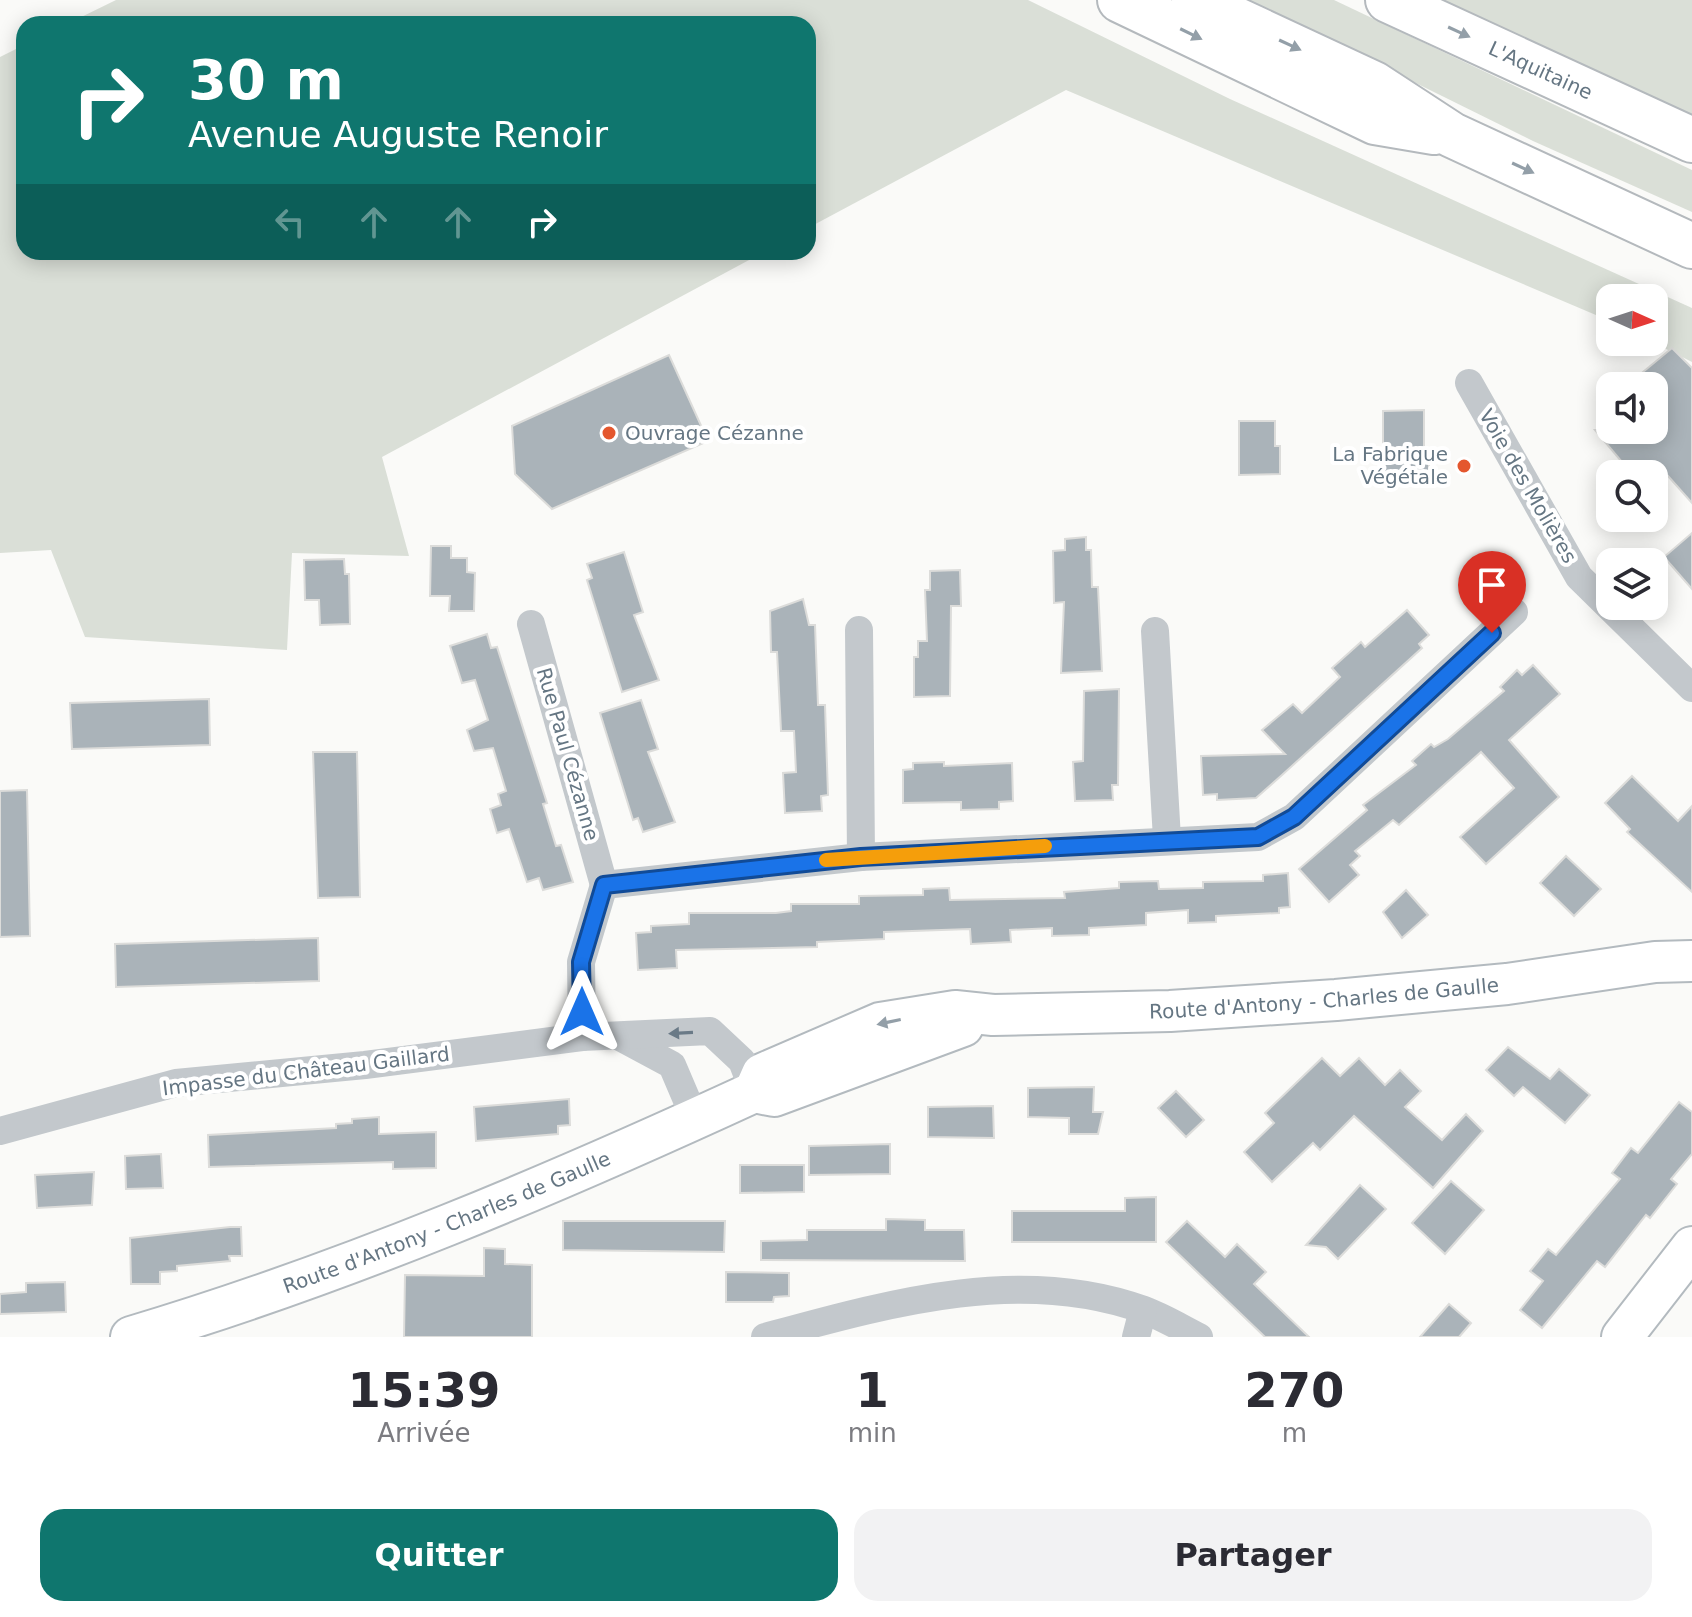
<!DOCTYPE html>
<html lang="fr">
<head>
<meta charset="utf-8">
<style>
  :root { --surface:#fff; --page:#f2f2f3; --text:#2b2b33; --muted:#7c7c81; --accent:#0f766e }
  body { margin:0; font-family:"DejaVu Sans",sans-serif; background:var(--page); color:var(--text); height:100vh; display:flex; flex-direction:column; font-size:30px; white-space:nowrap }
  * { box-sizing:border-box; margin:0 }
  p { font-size:26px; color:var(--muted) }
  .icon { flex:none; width:44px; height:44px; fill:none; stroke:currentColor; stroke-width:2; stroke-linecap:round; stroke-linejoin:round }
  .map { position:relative; height:1337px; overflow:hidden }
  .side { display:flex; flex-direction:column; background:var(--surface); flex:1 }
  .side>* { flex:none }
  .top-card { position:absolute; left:16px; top:16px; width:800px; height:244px; border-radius:24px; box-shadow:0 4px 20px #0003; background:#0f766e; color:#fff; overflow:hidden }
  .needle { width:52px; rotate:93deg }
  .buttons { position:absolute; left:1596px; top:284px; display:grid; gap:16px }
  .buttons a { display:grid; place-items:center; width:72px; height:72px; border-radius:16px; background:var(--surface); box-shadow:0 4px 20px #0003; font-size:40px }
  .pin { position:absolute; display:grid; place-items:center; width:68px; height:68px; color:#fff; margin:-82px -34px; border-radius:50% 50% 50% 0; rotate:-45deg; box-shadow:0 0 8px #0007 }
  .pin .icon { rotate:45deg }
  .me { position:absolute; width:88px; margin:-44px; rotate:0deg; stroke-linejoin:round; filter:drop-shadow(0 0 6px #0008) }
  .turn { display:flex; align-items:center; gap:28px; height:168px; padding:0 40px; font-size:36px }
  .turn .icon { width:104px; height:104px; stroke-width:2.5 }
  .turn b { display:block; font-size:56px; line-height:68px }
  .lanes { display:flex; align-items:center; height:76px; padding:0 40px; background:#0003; justify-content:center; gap:40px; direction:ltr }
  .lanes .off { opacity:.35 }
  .eta { display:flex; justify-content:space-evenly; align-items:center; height:136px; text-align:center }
  .eta b { font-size:48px; font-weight:600; line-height:56px }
  .button { display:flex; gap:16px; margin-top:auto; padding:16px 40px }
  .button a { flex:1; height:92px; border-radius:24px; background:var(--accent); color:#fff; font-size:32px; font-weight:600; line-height:92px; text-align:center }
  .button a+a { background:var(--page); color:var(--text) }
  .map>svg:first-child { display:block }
  .green { fill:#dadfd7 }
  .building { fill:#aab3b9; stroke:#dcdcda; stroke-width:2 }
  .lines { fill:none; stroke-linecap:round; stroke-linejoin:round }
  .secondary-casing { stroke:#b3babf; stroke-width:44 }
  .highway-casing { stroke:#b4b9bd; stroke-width:48 }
  .street { stroke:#c3c8cc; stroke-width:28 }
  .secondary { stroke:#fff; stroke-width:40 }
  .highway { stroke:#fff; stroke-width:44 }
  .oneway { fill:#939fa8 }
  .oneway2 { fill:#6a7a87 }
  .route-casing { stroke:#114b97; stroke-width:20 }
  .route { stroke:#1a73e8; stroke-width:14 }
  .slow { stroke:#f59e0b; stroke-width:14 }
  .poi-dot { fill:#e4572e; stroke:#fff; stroke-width:3 }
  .labels { text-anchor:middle; stroke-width:8; stroke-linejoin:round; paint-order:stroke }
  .street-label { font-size:20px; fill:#657683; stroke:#fff }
  .poi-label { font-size:20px; fill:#657683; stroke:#fff; text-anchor:start }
</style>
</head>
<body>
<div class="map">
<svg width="1692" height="1337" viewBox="0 0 1692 1337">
  <rect width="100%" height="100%" fill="#fafaf8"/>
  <!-- green -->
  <g class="green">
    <polygon points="116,0 1028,0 1230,99 1692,308 1692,362 1652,342 1654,298 1610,298 1610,321 1066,90 808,228 808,24 67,24"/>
    <polygon points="1248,0 1334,0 1692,170 1692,212 1533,141"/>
    <polygon points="1421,0 1692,0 1692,128"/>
    <polygon points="24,45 24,252 764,252 382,457 409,556 292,553 287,650 85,637 51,550 0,553 0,57"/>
  </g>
  <!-- building -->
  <g class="building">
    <polygon points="1672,348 1692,368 1692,503 1668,476 1654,488 1654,474 1632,474 1595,430 1654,430 1654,386 1626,386"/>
    <polygon points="669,355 708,441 552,509 515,474 512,426"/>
    <polygon points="1424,410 1424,452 1429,452 1429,472 1383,474 1383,411"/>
    <polygon points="1239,421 1275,421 1275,446 1280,446 1280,474 1239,475"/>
    <polygon points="1692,533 1692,589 1664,557"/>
    <polygon points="1086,537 1086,550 1091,550 1092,587 1098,587 1102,671 1061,673 1064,602 1054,603 1053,551 1065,550 1065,539"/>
    <polygon points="431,546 451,546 451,558 467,558 467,572 475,573 474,611 449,611 450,596 430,596"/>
    <polygon points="624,552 643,612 634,615 659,680 622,692 587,580 592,578 587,564"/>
    <polygon points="344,559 345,574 349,574 350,624 320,625 319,600 305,600 304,560"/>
    <polygon points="960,570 961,606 951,606 950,696 914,697 914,657 918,657 918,641 927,641 925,590 930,590 930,571"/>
    <polygon points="803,599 809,625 815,625 818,705 825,705 828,795 821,796 822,811 785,813 783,773 796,772 794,731 781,731 777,652 771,652 770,611"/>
    <polygon points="1407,610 1429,635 1419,644 1422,648 1282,775 1256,798 1217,800 1217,794 1203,795 1201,756 1285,754 1262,730 1293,704 1302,713 1340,677 1332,668 1361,642 1365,647"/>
    <polygon points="487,634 491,648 497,647 547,803 543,804 556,846 561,845 573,882 543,890 539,878 527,882 509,829 497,833 490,809 501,805 498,794 506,791 493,748 474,751 467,730 488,720 475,680 462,683 450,646"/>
    <polygon points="1533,665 1560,694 1509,740 1559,797 1486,864 1460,837 1514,788 1481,752 1399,825 1393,820 1355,851 1360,856 1350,865 1359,875 1329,902 1299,869 1367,810 1363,805 1416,765 1412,761 1422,752 1431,744 1434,747 1448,739 1504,691 1500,687 1517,670 1522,675"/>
    <polygon points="1119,689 1118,785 1112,785 1113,800 1075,801 1073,762 1083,761 1084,691"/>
    <polygon points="209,699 210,745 72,749 70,703"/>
    <polygon points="641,700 658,749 648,752 675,822 643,832 638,818 633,820 600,713"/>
    <polygon points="313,752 357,752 360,897 318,898"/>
    <polygon points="944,762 944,766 1012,763 1013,801 999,802 999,809 961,810 961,802 903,803 903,770 913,769 913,763"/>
    <polygon points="1632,776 1678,821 1692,806 1692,892 1627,832 1630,829 1605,803"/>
    <polygon points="27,790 30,936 0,937 0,791"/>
    <polygon points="1566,856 1601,889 1574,916 1540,883"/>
    <polygon points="1288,873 1290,907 1279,908 1279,913 1216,916 1216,922 1188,923 1188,910 1146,913 1146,925 1089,928 1089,935 1052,936 1052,928 1010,930 1011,942 971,944 970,929 884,932 884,939 817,942 817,947 676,950 677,968 638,970 636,933 651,932 651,926 689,924 689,913 776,913 791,911 791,904 859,904 859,896 923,895 923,889 949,888 950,900 1065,898 1064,892 1119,888 1119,882 1158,881 1159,889 1203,888 1203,882 1263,881 1263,875"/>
    <polygon points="1406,890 1428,915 1402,938 1383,912"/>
    <polygon points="318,938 319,981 116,987 115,944"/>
    <polygon points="1508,1047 1550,1079 1559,1069 1590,1095 1565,1123 1523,1087 1514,1096 1486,1070"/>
    <polygon points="1322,1058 1340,1076 1359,1058 1385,1085 1400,1070 1421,1091 1405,1107 1442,1140 1466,1114 1483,1131 1433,1188 1354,1116 1320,1150 1313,1143 1272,1182 1244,1152 1274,1123 1265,1113"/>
    <polygon points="1094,1087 1093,1112 1103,1112 1098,1134 1069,1134 1069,1118 1028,1117 1028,1088"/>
    <polygon points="1176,1091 1204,1120 1186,1137 1158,1108"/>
    <polygon points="569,1099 570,1125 558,1126 558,1134 476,1141 474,1107"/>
    <polygon points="1679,1102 1692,1112 1692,1154 1671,1179 1677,1184 1650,1218 1646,1215 1605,1267 1597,1261 1542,1328 1520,1310 1543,1281 1530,1271 1548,1249 1556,1255 1620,1179 1612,1173 1631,1148 1638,1153"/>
    <polygon points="993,1106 994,1138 928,1137 928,1107"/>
    <polygon points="379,1117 379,1134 436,1132 436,1168 393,1169 393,1162 209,1167 208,1135 336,1128 336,1124 352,1123 352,1119"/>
    <polygon points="890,1144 890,1174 809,1175 809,1146"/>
    <polygon points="161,1154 163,1188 126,1189 125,1156"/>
    <polygon points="740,1165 804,1165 804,1192 740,1193"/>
    <polygon points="94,1172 92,1205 37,1208 35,1175"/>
    <polygon points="1451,1181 1484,1210 1445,1254 1412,1223"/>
    <polygon points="1360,1185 1386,1209 1338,1259 1326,1247 1306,1245"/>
    <polygon points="1156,1197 1156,1242 1012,1242 1012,1211 1125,1211 1125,1198"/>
    <polygon points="886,1219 925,1220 925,1230 964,1230 965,1261 761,1260 761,1241 807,1240 807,1230 886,1230"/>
    <polygon points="563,1221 725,1221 724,1252 563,1250"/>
    <polygon points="1187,1221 1225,1257 1237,1244 1266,1272 1254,1284 1309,1337 1265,1337 1166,1242"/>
    <polygon points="230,1227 241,1227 242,1256 229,1256 230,1261 177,1266 177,1271 160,1272 160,1284 131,1284 130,1238"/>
    <polygon points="484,1248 505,1249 505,1264 532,1265 532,1337 404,1337 405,1275 484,1276"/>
    <polygon points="726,1272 789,1273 789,1296 774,1297 773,1302 726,1302"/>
    <polygon points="65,1282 66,1312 0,1314 0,1294 26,1292 26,1283"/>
    <polygon points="1449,1304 1471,1323 1459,1337 1420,1337"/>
  </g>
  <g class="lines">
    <!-- secondary casing -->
    <g class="secondary-casing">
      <g id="secondary">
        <path id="s1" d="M754,1092L762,1074L880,1023L955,1011L993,1015L1170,1011L1336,1000L1507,984L1655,962L1692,961"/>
        <path id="s2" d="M131,1337C345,1273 552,1185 754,1092L774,1096L963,1026"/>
        <polyline points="1622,1337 1692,1247"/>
      </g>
    </g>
    <!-- highway casing -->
    <g class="highway-casing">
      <g id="highway">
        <polyline points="1120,0 1375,122 1434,132"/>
        <polyline points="1194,0 1374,84 1452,135 1692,246"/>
        <path id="s3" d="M1388,0L1692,140"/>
      </g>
    </g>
    <!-- street -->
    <g class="street">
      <polyline points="1469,383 1579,577 1692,688"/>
      <polyline points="531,624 604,885"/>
      <polyline points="859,630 861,857"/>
      <polyline points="1155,631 1167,839"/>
      <polyline points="618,1036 672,1065 695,1119"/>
      <polyline points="582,1037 581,962 604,885 861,857 1258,837 1294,817 1514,612"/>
      <polyline points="0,1131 176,1083 365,1065 582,1037 710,1031 742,1061 754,1092"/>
      <path d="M765,1337C886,1304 1020,1265 1144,1310C1163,1317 1181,1328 1199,1337"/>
      <polyline points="1136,1337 1143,1310"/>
    </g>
    <!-- secondary -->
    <use href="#secondary" class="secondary"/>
    <!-- highway -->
    <use href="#highway" class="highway"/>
  </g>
  <!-- one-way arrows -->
  <defs><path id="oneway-solid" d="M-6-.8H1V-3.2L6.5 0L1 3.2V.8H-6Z" transform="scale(2)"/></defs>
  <g class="oneway">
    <use href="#oneway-solid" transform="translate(1459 32) rotate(25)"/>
    <use href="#oneway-solid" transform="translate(1191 34) rotate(26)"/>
    <use href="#oneway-solid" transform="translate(1290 45) rotate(25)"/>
    <use href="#oneway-solid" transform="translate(1523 168) rotate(25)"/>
    <use href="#oneway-solid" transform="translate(889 1022) rotate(168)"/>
  </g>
  <use class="oneway2" href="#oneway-solid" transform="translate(681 1033) rotate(177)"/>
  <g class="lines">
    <!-- route casing -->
    <g class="route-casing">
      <polyline id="route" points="582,1012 581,962 604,885 861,857 1258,837 1294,817 1492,633"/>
    </g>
    <!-- route -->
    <use href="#route" class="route"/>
    <!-- slow -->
    <polyline class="slow" points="826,860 1045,846"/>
  </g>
  <!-- markers -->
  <g class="poi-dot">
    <circle cx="609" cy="433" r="8"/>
    <circle cx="1464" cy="466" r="8"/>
  </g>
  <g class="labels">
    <!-- street labels -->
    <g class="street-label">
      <text dy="7" stroke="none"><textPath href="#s3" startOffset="168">L'Aquitaine</textPath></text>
      <text transform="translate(1528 486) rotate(60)" y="7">Voie des Molières</text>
      <text transform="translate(568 754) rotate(74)" y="7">Rue Paul Cézanne</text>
      <text dy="7" stroke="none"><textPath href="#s1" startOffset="594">Route d'Antony - Charles de Gaulle</textPath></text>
      <text transform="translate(306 1071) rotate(-7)" y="7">Impasse du Château Gaillard</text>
      <text dy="7" stroke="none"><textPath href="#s2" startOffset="336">Route d'Antony - Charles de Gaulle</textPath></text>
    </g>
    <!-- poi labels -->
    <g class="poi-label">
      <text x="625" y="440">Ouvrage Cézanne</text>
      <text x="1448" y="461" text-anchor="end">La Fabrique<tspan x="1448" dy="23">Végétale</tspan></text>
    </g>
  </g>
</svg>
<div class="buttons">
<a><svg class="needle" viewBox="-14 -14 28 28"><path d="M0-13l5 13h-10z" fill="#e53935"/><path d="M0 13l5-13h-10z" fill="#7c7c81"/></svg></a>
<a><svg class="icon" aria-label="sound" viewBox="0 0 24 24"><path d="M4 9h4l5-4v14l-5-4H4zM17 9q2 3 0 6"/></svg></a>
<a><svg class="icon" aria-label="search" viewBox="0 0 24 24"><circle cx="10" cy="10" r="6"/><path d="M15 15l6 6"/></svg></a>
<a><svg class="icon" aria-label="layers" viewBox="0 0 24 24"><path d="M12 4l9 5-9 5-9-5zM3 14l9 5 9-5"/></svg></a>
</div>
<div class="pin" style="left:1492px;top:633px;background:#d93025"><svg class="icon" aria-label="arrive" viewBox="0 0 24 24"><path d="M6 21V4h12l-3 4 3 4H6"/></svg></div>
<svg class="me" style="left:582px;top:1012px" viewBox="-20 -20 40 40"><path d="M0-17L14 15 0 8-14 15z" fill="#1a73e8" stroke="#fff" stroke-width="4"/></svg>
<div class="top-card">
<div class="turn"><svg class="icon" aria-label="right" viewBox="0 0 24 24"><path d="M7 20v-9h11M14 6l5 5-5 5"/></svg><div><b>30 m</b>Avenue Auguste Renoir</div></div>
<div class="lanes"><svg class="icon off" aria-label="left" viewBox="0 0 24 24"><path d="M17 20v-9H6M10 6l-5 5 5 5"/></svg><svg class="icon off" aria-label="ahead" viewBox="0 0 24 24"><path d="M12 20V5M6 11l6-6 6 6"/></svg><svg class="icon off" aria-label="ahead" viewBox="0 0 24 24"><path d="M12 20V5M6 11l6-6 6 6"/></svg><svg class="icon" aria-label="right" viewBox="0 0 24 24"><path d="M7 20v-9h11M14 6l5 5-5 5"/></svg></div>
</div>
</div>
<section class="side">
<div class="eta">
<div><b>15:39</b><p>Arrivée</p></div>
<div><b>1</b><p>min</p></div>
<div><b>270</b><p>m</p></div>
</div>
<div class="button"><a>Quitter</a><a>Partager</a></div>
</section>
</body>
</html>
